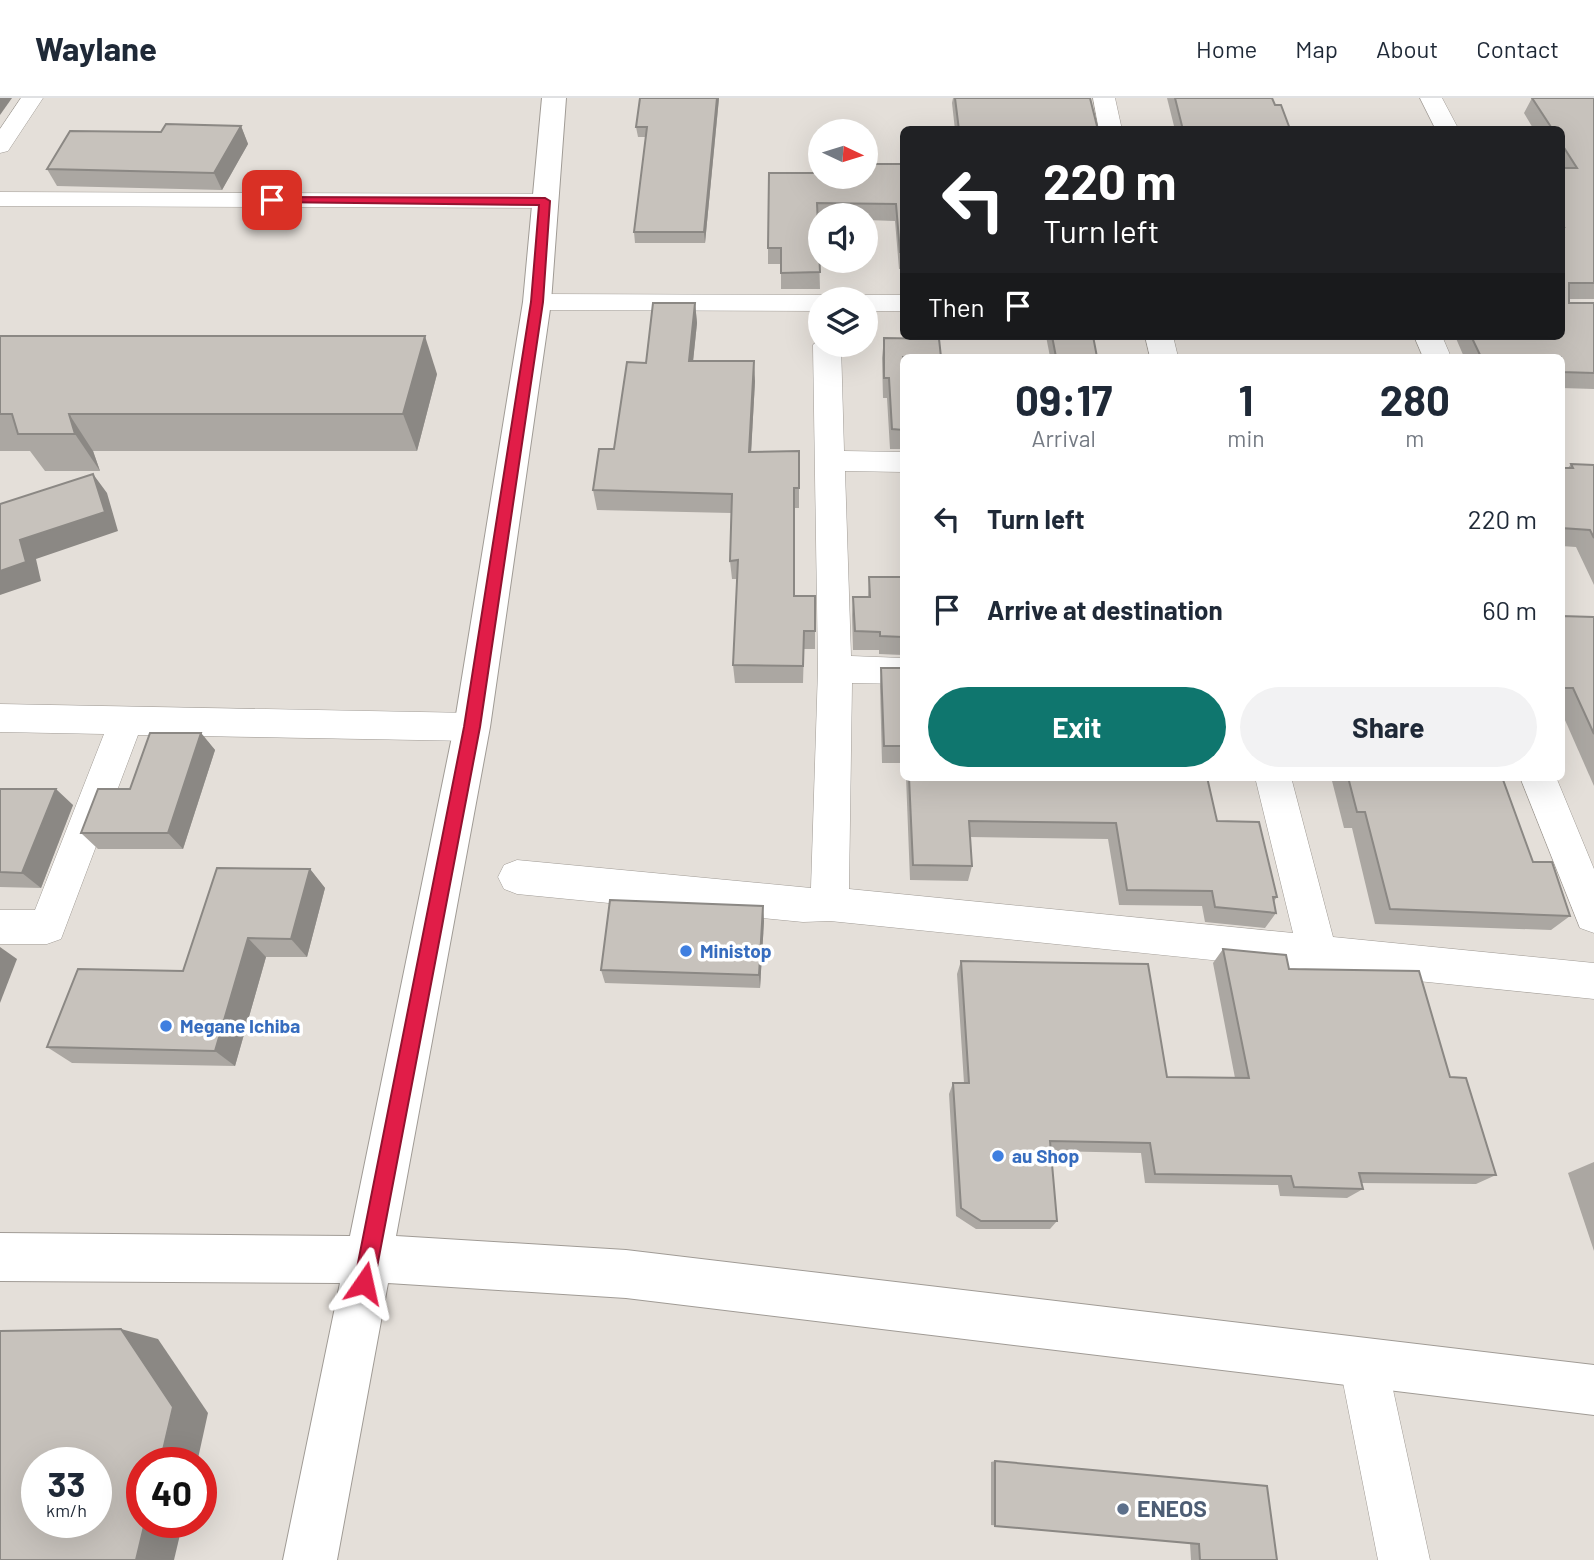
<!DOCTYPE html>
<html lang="en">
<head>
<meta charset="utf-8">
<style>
  :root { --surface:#fff; --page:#f2f2f3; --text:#1f2937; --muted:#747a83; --line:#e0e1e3; --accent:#0f766e }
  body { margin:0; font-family:Barlow,sans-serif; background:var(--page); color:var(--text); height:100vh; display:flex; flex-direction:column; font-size:26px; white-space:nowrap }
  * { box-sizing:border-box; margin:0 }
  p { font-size:23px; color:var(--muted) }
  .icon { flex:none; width:38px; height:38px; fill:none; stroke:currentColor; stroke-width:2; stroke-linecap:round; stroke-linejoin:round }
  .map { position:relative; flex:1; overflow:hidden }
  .details { position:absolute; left:900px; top:256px; width:665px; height:427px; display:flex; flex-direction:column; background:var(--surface); border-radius:10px; box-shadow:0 7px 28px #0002 }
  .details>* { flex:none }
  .hud { position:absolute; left:900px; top:28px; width:665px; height:214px; border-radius:10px; box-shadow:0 7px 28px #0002; background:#202124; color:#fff; overflow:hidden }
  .needle { width:46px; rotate:94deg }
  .controls { position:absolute; left:808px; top:21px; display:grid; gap:14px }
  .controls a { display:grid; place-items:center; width:70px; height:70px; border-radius:50%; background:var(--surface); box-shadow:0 7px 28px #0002; font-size:35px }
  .speed { position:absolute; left:21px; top:1349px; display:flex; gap:14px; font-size:35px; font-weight:700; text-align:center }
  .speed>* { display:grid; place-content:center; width:91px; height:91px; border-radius:50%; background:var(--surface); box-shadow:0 7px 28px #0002; line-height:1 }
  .speed small { font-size:18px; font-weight:400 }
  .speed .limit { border:10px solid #d22; background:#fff; color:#111 }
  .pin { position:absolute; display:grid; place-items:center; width:60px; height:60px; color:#fff; margin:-30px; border-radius:14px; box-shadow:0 4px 10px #0006 }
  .me { position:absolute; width:77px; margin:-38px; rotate:11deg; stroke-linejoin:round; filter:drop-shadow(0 0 5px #0008) }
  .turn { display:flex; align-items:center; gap:24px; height:147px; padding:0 28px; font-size:32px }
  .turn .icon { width:91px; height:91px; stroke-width:2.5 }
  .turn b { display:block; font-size:49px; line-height:60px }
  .then { display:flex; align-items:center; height:66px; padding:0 28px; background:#0003; gap:14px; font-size:26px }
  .eta { display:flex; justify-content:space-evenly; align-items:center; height:119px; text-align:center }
  .eta b { font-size:42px; font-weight:700; line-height:49px }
  .primary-button { display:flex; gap:14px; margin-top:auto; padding:14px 28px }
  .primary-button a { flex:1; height:80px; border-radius:42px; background:var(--accent); color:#fff; font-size:28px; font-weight:700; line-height:80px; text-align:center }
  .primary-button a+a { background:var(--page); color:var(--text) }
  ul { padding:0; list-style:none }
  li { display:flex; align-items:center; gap:21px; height:91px; padding:0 28px }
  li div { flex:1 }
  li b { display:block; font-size:26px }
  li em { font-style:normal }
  header { display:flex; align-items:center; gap:42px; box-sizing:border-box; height:98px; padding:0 35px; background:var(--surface); border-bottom:2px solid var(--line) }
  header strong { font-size:33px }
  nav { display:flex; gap:38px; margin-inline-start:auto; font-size:24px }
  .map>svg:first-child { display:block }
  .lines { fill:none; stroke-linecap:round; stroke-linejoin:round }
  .minor-casing { stroke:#a09b95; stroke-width:1 }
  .tertiary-casing { stroke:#a09b95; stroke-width:2 }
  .minor { fill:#fff; fill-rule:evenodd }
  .tertiary { fill:#fff; fill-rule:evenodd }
  .wall { fill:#aba7a2 }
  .shaded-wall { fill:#8b8884 }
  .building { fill:#c7c2bc; stroke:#8b8884; stroke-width:2; fill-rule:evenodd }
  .route { fill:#e11d48; stroke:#92132f; stroke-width:2 }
  .shop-dot { fill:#3f7fe0; stroke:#fff; stroke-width:2.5 }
  .service-dot { fill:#5c6f8a; stroke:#fff; stroke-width:2.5 }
  .labels { text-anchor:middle; stroke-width:7; stroke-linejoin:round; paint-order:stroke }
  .shop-label { font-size:19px; font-weight:bold; fill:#366cbe; stroke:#fff; text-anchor:start }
  .near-service-label { font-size:23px; font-weight:bold; fill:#4e5e75; stroke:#fff; text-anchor:start }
</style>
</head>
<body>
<header>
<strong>Waylane</strong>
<nav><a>Home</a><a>Map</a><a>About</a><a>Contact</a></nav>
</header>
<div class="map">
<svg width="1594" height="1462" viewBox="0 0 1594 1462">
  <rect width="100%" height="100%" fill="#e4dfd9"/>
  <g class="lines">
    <!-- minor casing -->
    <g class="minor-casing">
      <g id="minor">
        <polygon points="21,0 43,0 8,53 0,55 0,31"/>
        <polygon points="1093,0 1115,0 1122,32 1099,32"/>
        <polygon points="1420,0 1442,0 1459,32 1436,32"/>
        <polygon points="0,94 545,96 554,98 557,103 554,108 545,110 0,108"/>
        <polygon points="537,196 821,197 832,201 821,201 821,213 537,212 528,210 524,204 528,198"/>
        <polygon points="866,197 903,197 903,213 866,213 866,201 855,201"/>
        <polygon points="1145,238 1173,238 1178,259 1150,259"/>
        <polygon points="1414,238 1442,238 1451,259 1423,259"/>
        <polygon points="821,240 821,247 841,247 844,353 903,354 903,374 845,373 851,558 903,560 903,586 852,585 849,791 1293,835 1255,679 1291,679 1333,839 1594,865 1594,901 830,823 803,824 517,796 504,791 498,779 504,767 517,762 811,790 818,571 813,247"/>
        <polygon points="0,606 472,615 484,619 489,629 484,639 472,643 138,637 61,841 47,846 0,846 0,812 35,812 104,636 0,634"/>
        <polygon points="1520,679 1556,679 1594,771 1594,835 1580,830"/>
        <polygon points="1363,1240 1380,1247 1387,1264 1430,1462 1378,1462 1339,1264 1346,1247"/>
      </g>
    </g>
    <!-- tertiary casing -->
    <g class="tertiary-casing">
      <polygon id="tertiary" points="542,0 566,0 551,204 490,629 396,1138 626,1152 1594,1267 1594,1317 626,1200 388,1185 337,1462 283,1462 340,1185 0,1183 0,1135 350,1138 454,629 523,204"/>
    </g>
    <!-- minor -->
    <use href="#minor" class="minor"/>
    <!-- tertiary -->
    <use href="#tertiary" class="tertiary"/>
  </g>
  <!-- wall -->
  <g class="wall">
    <polygon points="640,0 719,0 705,145 635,145 634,134 646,39 638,39 636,29"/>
    <polygon points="953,0 1090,0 1098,32 955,32 952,5"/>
    <polygon points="1167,0 1272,0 1275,7 1290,31 1353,32 1175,32"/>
    <polygon points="1532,0 1594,0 1594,201 1569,201 1569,205 1594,205 1594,291 1561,290 1561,259 1464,259 1455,238 1561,238 1561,32 1534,32 1524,15"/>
    <polygon points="241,28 248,46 222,92 57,88 47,71 161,34"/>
    <polygon points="903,66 903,171 899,171 895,123 866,122 866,117 821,117 821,122 818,122 820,191 781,191 781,166 768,166 768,150 816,75"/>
    <polygon points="695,205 697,225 693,263 755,283 751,354 799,353 799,410 794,410 794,498 815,533 815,551 804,551 803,585 735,585 733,567 737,481 732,481 730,463 731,415 597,412 593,392 614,351 646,265"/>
    <polygon points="0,238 437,276 417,353 93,353 100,373 45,373 30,353 0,353"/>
    <polygon points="1046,238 1093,238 1097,259 1050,259"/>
    <polygon points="884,240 903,259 903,351 890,351 887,300 883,300 882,260"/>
    <polygon points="1571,366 1594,367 1594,487 1576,449 1561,448 1561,370 1568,370"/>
    <polygon points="869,479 903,479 903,557 879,556 879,552 853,552 852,517 853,499 868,499"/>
    <polygon points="1561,518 1594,519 1594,688 1561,613"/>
    <polygon points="881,570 903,570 903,665 882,665 880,588"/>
    <polygon points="201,635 215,652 183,751 98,751 81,735"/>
    <polygon points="906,679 1207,679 1217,723 1277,799 1274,803 1276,815 1265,830 1205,824 1202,808 1119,807 1108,741 970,739 972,768 968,783 910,782"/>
    <polygon points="1331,679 1502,679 1533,764 1570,818 1551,832 1375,826 1352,730 1344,730"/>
    <polygon points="0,691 73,707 41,790 0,789"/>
    <polygon points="310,771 325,790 307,859 266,859 235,968 72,965 47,949 183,873"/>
    <polygon points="764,823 760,890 605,885 601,872"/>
    <polygon points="1223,851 1289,871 1450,979 1496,1077 1476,1086 1361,1085 1363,1091 1347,1100 1280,1098 1278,1087 1145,1085 1141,1055 1051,1053 1057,1123 1050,1131 976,1131 956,1118 949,996 953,985 964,985 957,876 961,863 1167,979 1235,980 1213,865"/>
    <polygon points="1594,1064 1594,1153 1568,1075"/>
    <polygon points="995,1363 1276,1462 1191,1462 1190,1445 991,1427 991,1364"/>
  </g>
  <!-- shaded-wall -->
  <g class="shaded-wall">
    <polygon points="0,0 12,0 0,17"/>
    <polygon points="717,0 719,0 705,145 704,134"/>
    <polygon points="241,28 248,46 222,92 214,75"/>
    <polygon points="695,205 697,225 691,283 689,263"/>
    <polygon points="425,238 437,276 417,353 403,316"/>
    <polygon points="754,263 755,283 750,374 749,354"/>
    <polygon points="69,316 93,353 100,373 75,336"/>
    <polygon points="93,376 107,395 118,433 36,461 41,483 0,497 0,473 20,442"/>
    <polygon points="201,635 215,652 183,751 168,735"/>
    <polygon points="56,691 73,707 41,790 22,775"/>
    <polygon points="310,771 325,790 307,859 291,841"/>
    <polygon points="763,808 764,823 760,890 759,877"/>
    <polygon points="248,840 266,859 235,968 215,953"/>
    <polygon points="0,849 17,861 0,905"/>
    <polygon points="121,1231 158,1241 208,1315 197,1365 160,1365"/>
    <polygon points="145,1424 183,1424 174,1462 136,1462"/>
  </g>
  <!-- building -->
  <g class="building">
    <polygon points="640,0 717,0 704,134 634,134 647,29 636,29"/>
    <polygon points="955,0 1090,0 1098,32 959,32"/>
    <polygon points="1175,0 1272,0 1275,7 1281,7 1290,31 1353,32 1183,32"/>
    <polygon points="1532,0 1594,0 1594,185 1569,185 1569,205 1594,205 1594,275 1561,274 1561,259 1481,259 1471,238 1561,238 1561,129 1564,129 1561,124 1561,70 1577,70 1561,45 1561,32 1553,32"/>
    <polygon points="166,26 241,28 214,75 47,71 70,33 161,34"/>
    <polygon points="866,66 903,66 903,154 900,154 896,106 817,105 820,174 781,175 781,150 768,150 769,75 816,75 816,67 821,67 821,79 866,79"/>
    <polygon points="653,205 695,205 689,263 754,263 749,354 799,353 799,390 794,390 794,498 815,498 815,533 804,533 803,568 733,567 738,462 730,463 732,396 593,392 599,351 614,351 627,264 646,265"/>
    <polygon points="0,238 425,238 403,316 69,316 75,336 18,336 12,316 0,316"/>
    <polygon points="1052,238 1093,238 1097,259 1056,259"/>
    <polygon points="884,240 939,241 941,259 903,259 903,332 892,331 889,280 884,280"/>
    <polygon points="1571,366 1594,367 1594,440 1590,432 1561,430 1561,370 1573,370"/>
    <polygon points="93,376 105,414 20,442 26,464 0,473 0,406"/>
    <polygon points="869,479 903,479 903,539 880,538 880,534 855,533 853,499 870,499"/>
    <polygon points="1561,518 1594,519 1594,636 1573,590 1561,590"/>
    <polygon points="881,570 903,570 903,648 884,648"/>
    <polygon points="150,635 201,635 168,735 81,735 98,691 130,691"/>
    <polygon points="909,679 1207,679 1217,723 1259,724 1277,799 1273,799 1276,815 1215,809 1212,793 1127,792 1116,725 969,723 972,768 913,767"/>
    <polygon points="1348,679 1502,679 1533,764 1552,764 1570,818 1390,811 1365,714 1357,714"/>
    <polygon points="0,691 56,691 22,775 0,774"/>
    <polygon points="217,770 310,771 291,841 248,840 215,953 47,949 78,871 183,873"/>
    <polygon points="610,802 763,808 759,877 601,872"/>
    <polygon points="1223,851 1286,857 1289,871 1419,873 1450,979 1466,980 1496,1077 1359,1075 1363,1091 1294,1089 1291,1078 1155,1076 1150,1045 1050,1043 1057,1123 981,1123 961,1110 953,985 969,985 961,863 1148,866 1167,979 1249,980"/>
    <path d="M121,1231L173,1309L160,1365H142V1424H145L136,1462H0V1233ZM37,1365H96V1424H37Z"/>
    <polygon points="995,1363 1267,1388 1277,1462 1200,1462 1199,1446 995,1428"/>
  </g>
  <!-- route -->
  <polygon class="route" points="272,99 545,100 550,103 543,204 480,629 374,1185 371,1192 364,1195 357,1192 354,1185 464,629 531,204 539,107 269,104 267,102"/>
  <!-- markers -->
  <g class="shop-dot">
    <circle cx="686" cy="853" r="7"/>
    <circle cx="166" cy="928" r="7"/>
    <circle cx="998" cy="1058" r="7"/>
  </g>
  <circle class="service-dot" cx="1123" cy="1411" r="7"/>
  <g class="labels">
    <!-- shop labels -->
    <g class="shop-label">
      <text x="700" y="860">Ministop</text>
      <text x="180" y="935">Megane Ichiba</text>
      <text x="1012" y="1065">au Shop</text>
    </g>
    <!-- near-service labels -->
    <g class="near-service-label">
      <text x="1137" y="1419">ENEOS</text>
    </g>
  </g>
</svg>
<div class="controls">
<a><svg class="needle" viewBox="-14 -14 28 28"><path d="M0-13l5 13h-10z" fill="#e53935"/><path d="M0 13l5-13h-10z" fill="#747a83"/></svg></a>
<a><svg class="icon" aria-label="sound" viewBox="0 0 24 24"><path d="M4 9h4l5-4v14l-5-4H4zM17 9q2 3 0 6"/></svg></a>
<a><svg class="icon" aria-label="layers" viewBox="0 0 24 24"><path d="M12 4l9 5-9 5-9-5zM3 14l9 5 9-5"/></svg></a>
</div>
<div class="speed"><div>33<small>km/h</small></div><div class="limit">40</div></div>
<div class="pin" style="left:272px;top:102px;background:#d93025"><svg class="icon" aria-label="arrive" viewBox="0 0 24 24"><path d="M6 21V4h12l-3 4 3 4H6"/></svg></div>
<svg class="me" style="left:364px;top:1185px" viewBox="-20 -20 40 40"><path d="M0-17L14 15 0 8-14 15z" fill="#e11d48" stroke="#fff" stroke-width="4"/></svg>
<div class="hud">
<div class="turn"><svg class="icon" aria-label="left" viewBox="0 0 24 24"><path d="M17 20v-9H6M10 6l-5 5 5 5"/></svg><div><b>220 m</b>Turn left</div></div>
<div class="then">Then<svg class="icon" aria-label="arrive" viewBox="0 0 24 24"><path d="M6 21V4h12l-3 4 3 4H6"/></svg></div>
</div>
<section class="details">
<div class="eta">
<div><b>09:17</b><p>Arrival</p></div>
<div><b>1</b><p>min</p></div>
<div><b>280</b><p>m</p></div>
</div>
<ul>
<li><svg class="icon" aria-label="left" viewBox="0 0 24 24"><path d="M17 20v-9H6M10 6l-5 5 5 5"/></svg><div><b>Turn left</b></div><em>220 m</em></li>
<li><svg class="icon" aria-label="arrive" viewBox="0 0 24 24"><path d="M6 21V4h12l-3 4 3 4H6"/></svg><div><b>Arrive at destination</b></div><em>60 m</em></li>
</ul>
<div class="primary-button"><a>Exit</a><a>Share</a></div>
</section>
</div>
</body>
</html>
